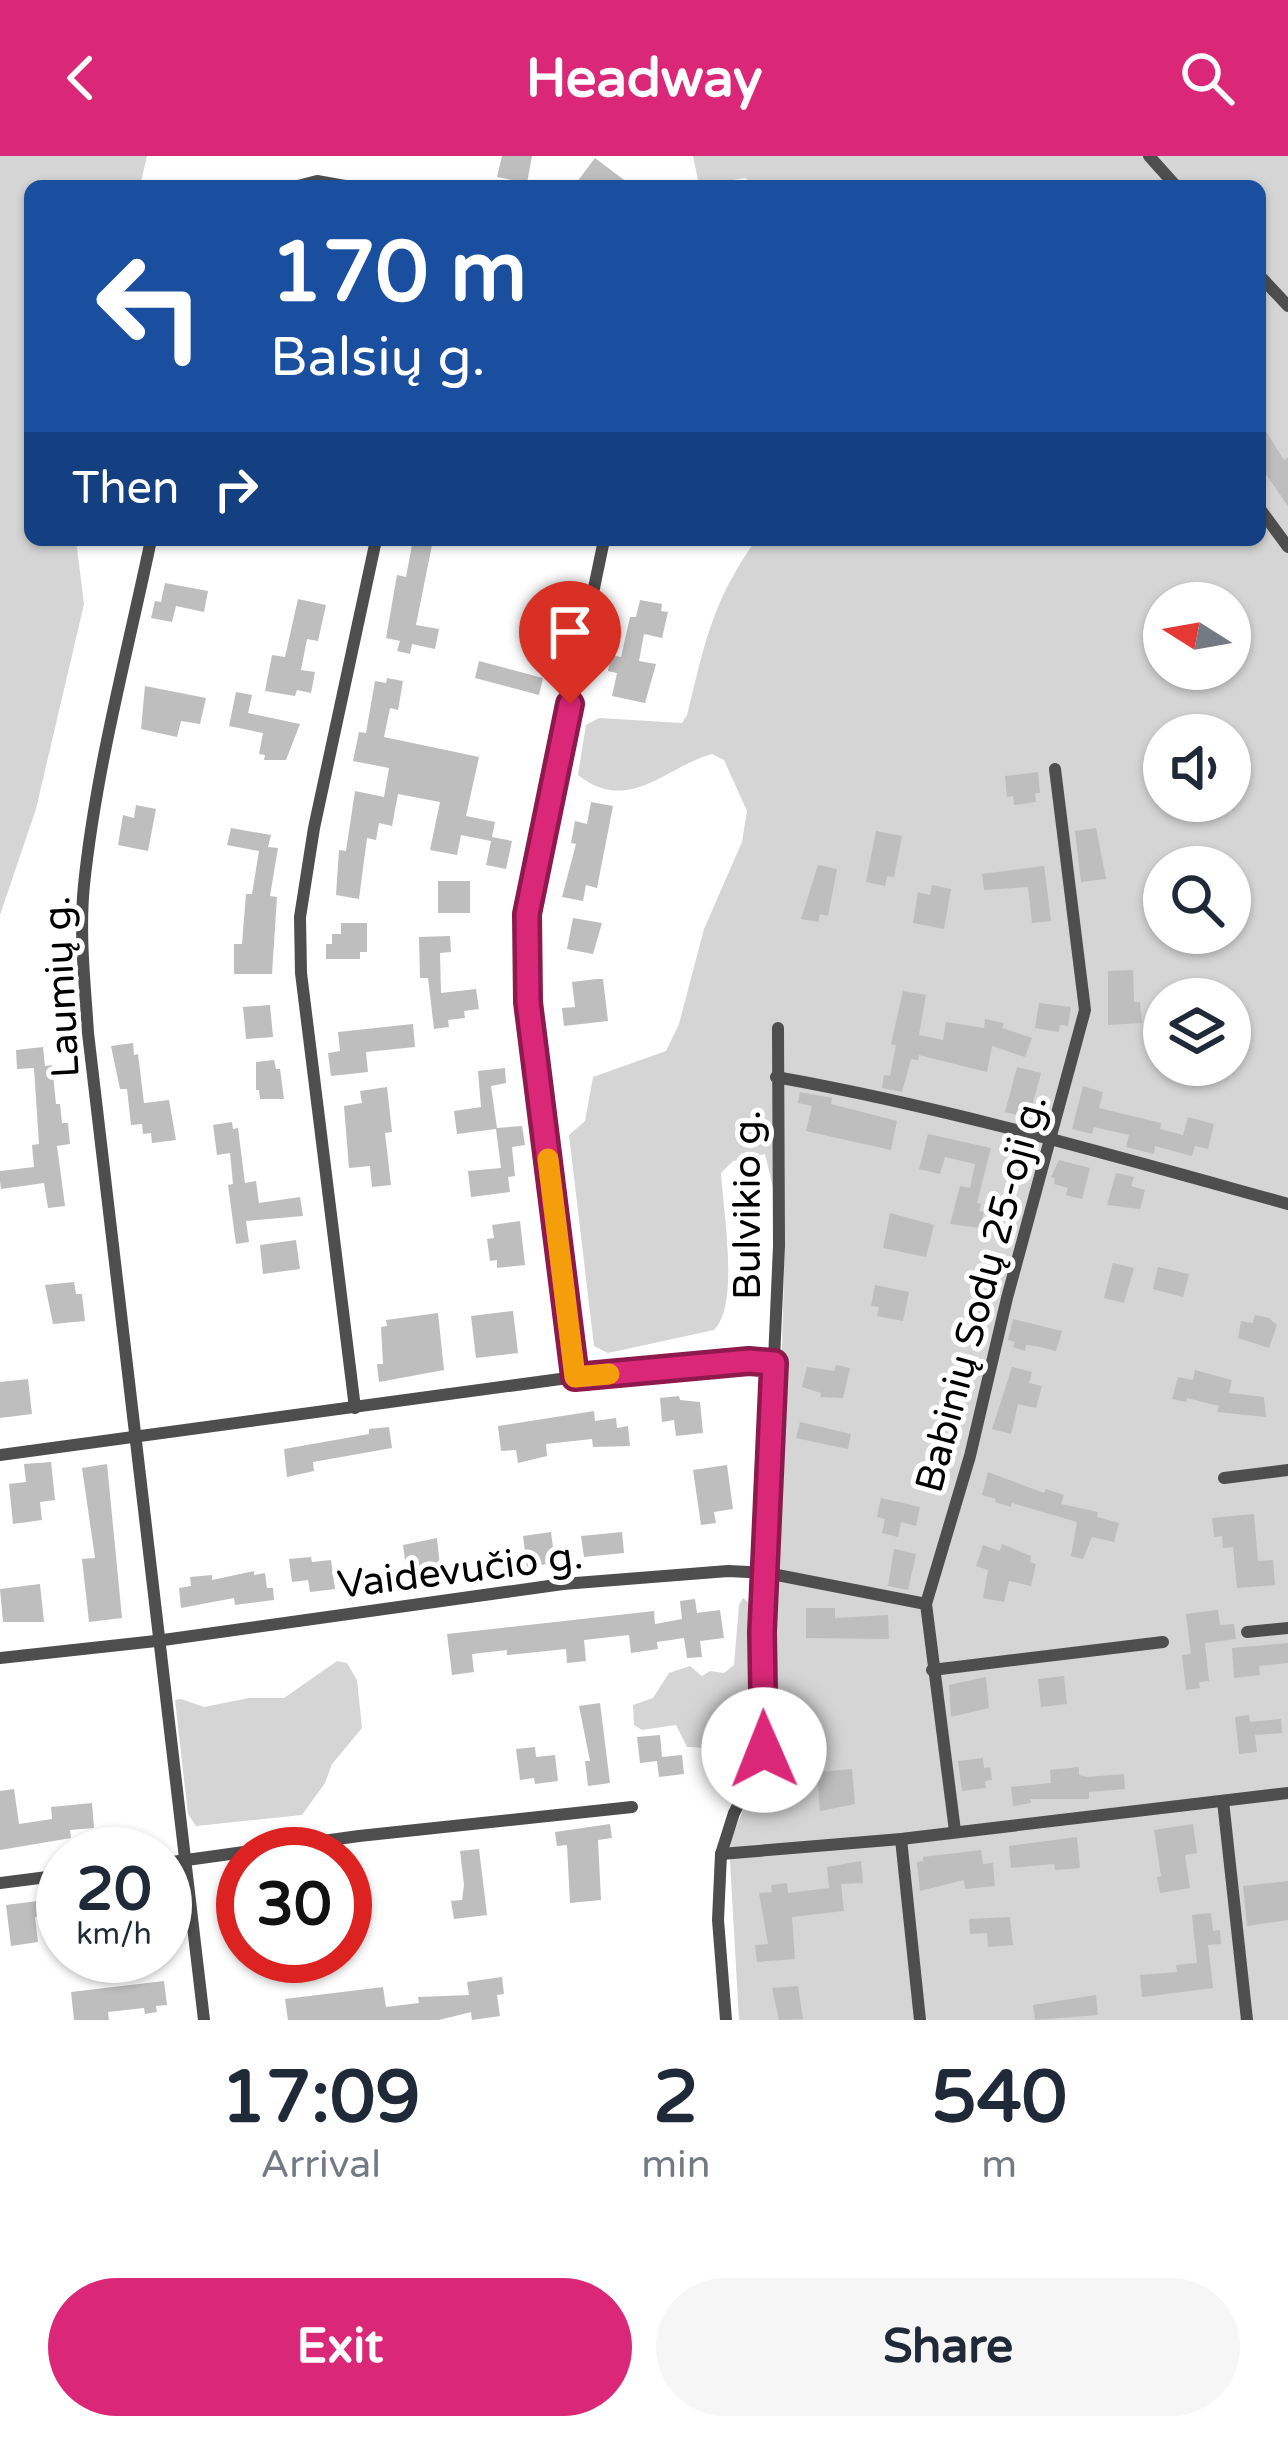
<!DOCTYPE html>
<html lang="en">
<head>
<meta charset="utf-8">
<style>
  :root { --surface:#fff; --page:#f6f6f7; --text:#1f2937; --muted:#747a83; --accent:#db2777 }
  body { margin:0; font-family:"Varela Round",sans-serif; background:var(--page); color:var(--text); height:100vh; display:flex; flex-direction:column; font-size:45px; white-space:nowrap }
  * { box-sizing:border-box; margin:0 }
  p { font-size:39px; color:var(--muted) }
  .icon { flex:none; width:66px; height:66px; fill:none; stroke:currentColor; stroke-width:2; stroke-linecap:round; stroke-linejoin:round }
  .map { position:relative; height:1864px; overflow:hidden }
  .panel { display:flex; flex-direction:column; background:var(--surface); flex:1 }
  .panel>* { flex:none }
  .banner { position:absolute; left:24px; top:24px; width:1242px; height:366px; border-radius:18px; box-shadow:0 3px 9px #0004; background:#1a4fa0; color:#fff; overflow:hidden }
  .needle { width:78px; rotate:281deg }
  .fabs { position:absolute; left:1143px; top:426px; display:grid; gap:24px }
  .fabs a { display:grid; place-items:center; width:108px; height:108px; border-radius:50%; background:var(--surface); box-shadow:0 3px 9px #0004; font-size:60px }
  .speed { position:absolute; left:36px; top:1671px; display:flex; gap:24px; font-size:60px; font-weight:700; text-align:center }
  .speed>* { display:grid; place-content:center; width:156px; height:156px; border-radius:50%; background:var(--surface); box-shadow:0 3px 9px #0004; line-height:1 }
  .speed small { font-size:30px; font-weight:400 }
  .speed .limit { border:18px solid #d22; background:#fff; color:#111 }
  .pin { position:absolute; display:grid; place-items:center; width:102px; height:102px; color:#fff; margin:-123px -51px; border-radius:50% 50% 50% 0; rotate:-45deg; box-shadow:0 0 12px #0007 }
  .pin .icon { rotate:45deg }
  .me { position:absolute; width:132px; margin:-66px; rotate:359deg; stroke-linejoin:round; filter:drop-shadow(0 0 9px #0008) }
  .turn { display:flex; align-items:center; gap:42px; height:252px; padding:0 48px; font-size:54px }
  .turn .icon { width:156px; height:156px; stroke-width:2.5 }
  .turn b { display:block; font-size:84px; line-height:102px }
  .then { display:flex; align-items:center; height:114px; padding:0 48px; background:#0003; gap:24px; font-size:45px }
  .eta { display:flex; justify-content:space-evenly; align-items:center; height:204px; text-align:center }
  .eta b { font-size:72px; font-weight:700; line-height:84px }
  .primary-button { display:flex; gap:24px; margin-top:auto; padding:24px 48px }
  .primary-button a { flex:1; height:138px; border-radius:72px; background:var(--accent); color:#fff; font-size:48px; font-weight:700; line-height:138px; text-align:center }
  .primary-button a+a { background:var(--page); color:var(--text) }
  header { display:flex; justify-content:space-between; align-items:center; height:156px; padding:0 48px; background:var(--accent); color:#fff; font-size:54px; font-weight:700 }
  .map>svg:first-child { display:block }
  .green { fill:#d5d5d5; fill-rule:evenodd }
  .building { fill:#bebebe }
  .lines { fill:none; stroke-linecap:round; stroke-linejoin:round }
  .street { stroke:#4e4e4e; stroke-width:12 }
  .route-casing { stroke:#8e194d; stroke-width:30 }
  .route { stroke:#db2777; stroke-width:21 }
  .slow { stroke:#f59e0b; stroke-width:21 }
  .labels { text-anchor:middle; stroke-width:10; stroke-linejoin:round; paint-order:stroke }
  .street-label { font-size:39px; fill:#000; stroke:#fff }
</style>
</head>
<body>
<header><svg class="icon" aria-label="back" viewBox="0 0 24 24"><path d="M15 5l-7 7 7 7"/></svg>Headway<svg class="icon" aria-label="search" viewBox="0 0 24 24"><circle cx="10" cy="10" r="6"/><path d="M15 15l6 6"/></svg></header>
<div class="map">
<svg width="1288" height="1864" viewBox="0 0 1288 1864">
  <rect width="100%" height="100%" fill="#fff"/>
  <!-- green -->
  <g class="green">
    <polygon points="0,0 147,0 140,30 30,30 30,384 76,384 84,448 36,653 0,759"/>
    <path d="M693,0H1288V1864H739L729,1687L771,1590L785,1082L765,998L733,1005L721,1017C723,1054 740,1148 714,1174L608,1197L594,1190L569,979L585,965L593,921L666,895L679,868L704,773L742,686L747,655L724,604L712,598C665,611 629,659 578,619L586,569L599,562L682,567L687,559C705,487 712,445 756,384H1260V30H756L745,22L708,28L698,24ZM1164,447H1230V513H1164ZM1164,579H1230V645H1164ZM1164,711H1230V777H1164ZM1164,843H1230V909H1164Z"/>
    <path d="M743,1442L752,1449L753,1575C741,1599 711,1591 687,1591L676,1569L642,1574L634,1569L633,1549L653,1542L669,1517L690,1510L702,1520L710,1515L724,1517L734,1509L739,1449Z"/>
    <polygon points="337,1505 347,1507 357,1524 362,1572 332,1608 325,1627 302,1659 196,1670 188,1658 175,1544 181,1543 204,1551 249,1542 284,1542"/>
  </g>
  <!-- building -->
  <g class="building">
    <polygon points="502,0 532,0 527,27 497,21"/>
    <polygon points="595,2 632,30 574,30"/>
    <polygon points="1260,266 1284,304 1288,301 1288,350 1260,310"/>
    <polygon points="413,384 433,384 416,469 439,473 435,493 412,488 410,498 397,495 400,485 386,482 397,419 406,421"/>
    <polygon points="165,427 208,435 204,456 176,450 172,466 151,462 155,445 161,446"/>
    <polygon points="298,443 326,449 318,485 307,483 301,514 315,516 311,537 297,534 295,540 265,535 272,499 285,501"/>
    <polygon points="640,444 662,448 661,455 668,456 662,482 644,478 639,505 656,508 645,547 612,540 617,517 608,515 611,499 621,501 630,461 636,461"/>
    <polygon points="479,505 543,522 539,539 475,522"/>
    <polygon points="387,522 403,525 398,554 390,552 384,581 479,601 466,660 495,666 492,681 512,685 506,713 486,709 491,685 461,679 457,699 430,694 440,646 398,638 392,670 379,667 376,684 367,682 359,743 336,739 339,694 346,695 355,635 384,641 389,612 353,605 359,576 366,577 375,525 386,527"/>
    <polygon points="145,530 206,542 200,568 181,565 177,581 141,573"/>
    <polygon points="236,536 252,539 248,557 300,568 286,604 264,604 265,599 259,598 263,577 229,570"/>
    <polygon points="1038,616 1040,637 1035,637 1036,646 1014,649 1013,640 1007,641 1005,620"/>
    <polygon points="591,646 613,650 597,732 586,729 583,745 562,741 576,688 571,687 575,665 587,668"/>
    <polygon points="136,649 156,653 148,695 118,689 123,659 134,662"/>
    <polygon points="231,672 271,679 268,691 278,692 270,740 277,741 272,818 234,818 234,788 242,788 246,738 252,738 259,695 227,689"/>
    <polygon points="1096,672 1106,723 1081,726 1075,675"/>
    <polygon points="876,675 902,680 894,721 887,720 885,730 866,726"/>
    <polygon points="818,709 837,713 828,760 820,758 818,766 801,763"/>
    <polygon points="1044,710 1051,765 1032,767 1028,731 984,734 982,718"/>
    <rect x="438" y="725" width="32" height="32"/>
    <polygon points="932,729 951,733 944,773 913,767 918,736 930,739"/>
    <polygon points="573,762 602,767 593,798 567,793"/>
    <polygon points="341,767 367,767 367,796 360,796 360,803 326,803 326,788 332,788 332,778 341,778"/>
    <polygon points="450,780 451,796 440,797 441,837 476,833 479,853 464,855 465,862 448,864 449,871 434,873 428,822 420,822 419,781"/>
    <polygon points="1133,814 1134,846 1140,846 1142,867 1108,869 1108,815"/>
    <polygon points="597,823 603,823 608,865 564,870 562,852 575,851 572,826"/>
    <polygon points="903,835 926,839 919,879 943,884 946,866 984,872 985,863 1004,867 1002,872 1032,882 1025,901 992,890 987,916 919,899 918,904 911,903 902,936 882,932 884,919 890,920 896,889 891,888"/>
    <polygon points="1039,847 1071,851 1068,870 1060,869 1059,876 1035,872"/>
    <polygon points="270,849 273,881 246,883 243,851"/>
    <polygon points="413,868 415,891 366,896 368,916 331,920 328,897 340,895 338,876"/>
    <polygon points="133,887 134,899 138,898 144,947 169,944 176,984 152,987 151,977 143,978 142,968 131,969 127,933 120,933 111,890"/>
    <polygon points="43,891 45,910 52,909 56,948 60,948 62,967 68,967 70,988 57,990 65,1050 48,1052 44,1027 1,1033 0,1025 0,1015 34,1011 32,989 39,988 34,912 17,913 16,894"/>
    <polygon points="274,904 276,913 280,913 284,943 260,943 259,934 256,934 256,906"/>
    <polygon points="1017,911 1041,917 1029,962 1005,956"/>
    <polygon points="505,912 506,927 491,930 497,972 522,970 525,989 512,991 515,1020 508,1021 510,1036 471,1041 468,1015 501,1012 496,973 457,978 454,955 481,951 478,915"/>
    <polygon points="1083,930 1103,936 1099,952 1161,967 1160,973 1183,979 1188,961 1214,968 1208,993 1195,990 1192,1000 1155,990 1154,998 1126,991 1129,979 1094,971 1092,978 1072,973"/>
    <polygon points="387,931 392,976 385,977 391,1029 372,1031 370,1010 349,1012 344,950 362,947 360,935"/>
    <polygon points="800,936 832,942 831,948 897,965 891,994 806,975 812,950 798,947"/>
    <polygon points="232,966 233,973 238,972 245,1027 256,1025 259,1047 300,1041 303,1060 246,1065 249,1086 236,1088 228,1029 233,1028 230,997 217,999 213,969"/>
    <polygon points="928,978 991,992 977,1047 981,1048 979,1055 984,1056 980,1072 950,1068 960,1030 970,1032 975,1008 945,1001 940,1018 919,1013"/>
    <polygon points="1059,1004 1090,1012 1082,1043 1066,1039 1068,1032 1054,1028 1055,1022 1051,1021"/>
    <polygon points="1116,1017 1134,1021 1131,1030 1145,1034 1140,1053 1107,1049"/>
    <polygon points="890,1057 934,1069 926,1101 883,1092"/>
    <polygon points="520,1065 525,1109 497,1112 497,1104 490,1105 487,1083 494,1082 492,1069"/>
    <polygon points="296,1084 300,1113 263,1118 260,1089"/>
    <polygon points="1113,1107 1134,1112 1124,1147 1104,1142"/>
    <polygon points="1158,1111 1189,1118 1183,1141 1153,1133"/>
    <polygon points="74,1126 76,1138 82,1138 85,1165 53,1168 45,1129"/>
    <polygon points="875,1129 909,1136 903,1165 877,1160 879,1151 871,1150"/>
    <polygon points="513,1155 518,1197 476,1202 471,1160"/>
    <polygon points="438,1157 444,1214 379,1226 377,1208 383,1208 381,1171 387,1170 386,1164"/>
    <polygon points="1255,1159 1269,1162 1277,1169 1269,1192 1238,1182 1241,1165 1253,1167"/>
    <polygon points="1013,1163 1062,1175 1056,1195 1036,1190 1026,1189 1025,1195 1013,1191 1015,1186 1008,1184"/>
    <polygon points="836,1209 850,1212 843,1242 820,1241 821,1237 802,1231 807,1211 834,1215"/>
    <polygon points="1012,1211 1032,1216 1029,1227 1042,1230 1036,1252 1018,1248 1011,1278 992,1273"/>
    <polygon points="1195,1214 1232,1224 1229,1237 1264,1241 1266,1261 1217,1256 1219,1250 1187,1242 1186,1246 1172,1243 1178,1221 1193,1224"/>
    <polygon points="28,1223 32,1258 0,1262 0,1226"/>
    <polygon points="679,1240 680,1244 700,1246 703,1277 676,1280 674,1264 662,1266 660,1242"/>
    <polygon points="594,1255 595,1265 616,1262 617,1272 628,1270 630,1290 593,1291 592,1283 546,1288 547,1300 518,1307 516,1294 501,1295 498,1270"/>
    <polygon points="800,1266 851,1278 848,1293 796,1282"/>
    <polygon points="389,1271 392,1292 313,1306 314,1315 287,1321 284,1293 369,1278 369,1273"/>
    <polygon points="51,1306 55,1344 40,1346 42,1364 13,1368 9,1328 26,1326 24,1308"/>
    <polygon points="107,1308 122,1462 89,1466 82,1403 95,1402 82,1312"/>
    <polygon points="727,1309 733,1353 714,1356 716,1367 701,1369 693,1314"/>
    <polygon points="988,1316 1044,1337 1046,1333 1064,1339 1061,1348 1098,1356 1097,1361 1119,1367 1114,1386 1092,1381 1083,1403 1071,1400 1077,1366 1012,1347 1011,1351 995,1346 996,1343 982,1339"/>
    <polygon points="881,1342 920,1351 916,1370 901,1366 898,1381 882,1377 885,1363 877,1361"/>
    <polygon points="1254,1358 1258,1405 1273,1404 1275,1429 1237,1432 1233,1391 1223,1392 1222,1380 1214,1381 1212,1362"/>
    <polygon points="551,1376 555,1407 527,1411 523,1380"/>
    <polygon points="622,1376 624,1397 584,1401 581,1380"/>
    <polygon points="437,1382 440,1410 422,1412 423,1418 407,1420 403,1389"/>
    <polygon points="1002,1388 1031,1400 1030,1406 1036,1408 1031,1430 1009,1425 1004,1446 983,1442 988,1414 976,1410 983,1389 1000,1395"/>
    <polygon points="894,1393 916,1398 908,1434 888,1430"/>
    <polygon points="311,1401 312,1406 331,1404 335,1433 310,1436 308,1424 292,1426 289,1403"/>
    <polygon points="254,1415 254,1419 265,1417 267,1432 273,1432 274,1444 235,1449 234,1442 181,1452 179,1432 191,1430 190,1421 212,1419 212,1424"/>
    <polygon points="40,1428 44,1466 3,1466 0,1433"/>
    <polygon points="695,1443 697,1457 720,1454 724,1482 700,1485 702,1501 687,1502 684,1482 657,1486 658,1493 631,1497 629,1479 584,1484 586,1505 567,1507 566,1493 507,1499 507,1494 472,1498 474,1516 452,1519 447,1478 654,1455 655,1468 682,1463 680,1445"/>
    <polygon points="806,1452 835,1452 835,1462 888,1459 889,1483 806,1482"/>
    <polygon points="1218,1454 1220,1469 1234,1468 1236,1483 1205,1487 1209,1525 1199,1526 1200,1532 1186,1534 1182,1499 1191,1498 1186,1458"/>
    <polygon points="1288,1487 1288,1507 1259,1510 1260,1519 1234,1522 1232,1492"/>
    <polygon points="1064,1520 1067,1548 1041,1551 1038,1523"/>
    <polygon points="986,1521 989,1552 951,1561 949,1529"/>
    <polygon points="600,1547 610,1627 588,1630 585,1605 590,1605 579,1550"/>
    <polygon points="1249,1559 1250,1566 1281,1563 1282,1577 1255,1579 1257,1596 1239,1598 1235,1561"/>
    <polygon points="660,1579 662,1601 682,1599 684,1618 659,1621 657,1605 640,1607 637,1581"/>
    <polygon points="535,1591 536,1601 555,1599 558,1625 535,1628 534,1622 520,1624 516,1593"/>
    <polygon points="983,1602 984,1612 990,1611 992,1624 985,1625 986,1632 962,1635 958,1605"/>
    <polygon points="1079,1611 1079,1619 1087,1621 1124,1618 1125,1633 1089,1636 1089,1643 1030,1643 1031,1647 1013,1650 1011,1631 1051,1627 1050,1614"/>
    <polygon points="852,1613 855,1648 820,1655 817,1616"/>
    <polygon points="14,1633 19,1668 52,1663 51,1651 92,1647 94,1672 70,1674 71,1682 0,1694 0,1635"/>
    <polygon points="610,1668 612,1682 598,1684 601,1744 570,1747 567,1689 557,1690 555,1676"/>
    <polygon points="1193,1668 1197,1697 1185,1699 1190,1732 1160,1737 1157,1721 1161,1720 1154,1674"/>
    <polygon points="1077,1681 1080,1712 1055,1714 1054,1708 1011,1712 1009,1690"/>
    <polygon points="479,1693 487,1759 454,1763 451,1745 462,1744 464,1729 460,1695"/>
    <polygon points="981,1694 983,1708 993,1707 995,1730 965,1733 964,1724 920,1735 917,1706 923,1705 923,1701"/>
    <polygon points="861,1705 863,1727 841,1728 844,1755 792,1761 795,1803 757,1806 755,1789 768,1788 759,1737 772,1736 771,1729 787,1727 788,1737 829,1732 827,1711"/>
    <polygon points="243,1722 243,1762 226,1765 221,1724"/>
    <polygon points="1288,1725 1288,1764 1247,1770 1243,1730"/>
    <polygon points="45,1744 46,1760 35,1761 38,1786 11,1790 6,1749"/>
    <polygon points="1211,1757 1213,1775 1220,1774 1221,1788 1208,1789 1213,1832 1142,1841 1140,1819 1177,1816 1176,1809 1197,1807 1192,1759"/>
    <polygon points="1010,1761 1013,1789 988,1791 987,1777 970,1778 969,1763"/>
    <polygon points="502,1821 504,1838 497,1839 500,1860 472,1864 471,1856 439,1864 288,1864 285,1843 383,1831 386,1851 419,1847 418,1841 469,1839 467,1826"/>
    <polygon points="164,1825 167,1849 156,1850 157,1856 145,1858 144,1852 108,1856 109,1864 74,1864 71,1836"/>
    <polygon points="798,1830 803,1863 779,1864 772,1832"/>
    <polygon points="1096,1839 1098,1859 1035,1864 1033,1849"/>
  </g>
  <g class="lines">
    <!-- street -->
    <g class="street">
      <polyline points="1149,0 1176,30"/>
      <polyline points="298,30 317,25 345,30"/>
      <polyline points="1260,120 1288,150"/>
      <polyline points="1260,353 1288,391"/>
      <path d="M151,384C127,498 96,613 84,729C79,778 85,828 88,877L204,1864"/>
      <path d="M776,921C950,952 1118,1001 1288,1048"/>
      <path d="M575,1221L528,846C523,755 540,687 559,600C574,528 589,456 604,384"/>
      <polyline points="355,1252 301,817 300,761 314,672 376,384"/>
      <polyline points="0,1299 575,1221 749,1205 774,1207"/>
      <polyline points="1224,1322 1288,1314"/>
      <polyline points="1247,1476 1288,1472"/>
      <polyline points="0,1502 156,1485 563,1428 728,1415 767,1417 926,1448"/>
      <polyline points="932,1514 1163,1486"/>
      <polyline points="1223,1645 1247,1864"/>
      <polyline points="955,1675 926,1448 970,1300 1007,1142 1085,854 1055,613"/>
      <polyline points="901,1683 920,1864"/>
      <polyline points="721,1698 901,1683 1288,1637"/>
      <polyline points="165,1707 359,1680 632,1651"/>
      <polyline points="0,1727 63,1719"/>
      <polyline points="726,1864 718,1764 721,1698 734,1657 759,1610 765,1579 762,1476 779,1090 778,872"/>
    </g>
  </g>
  <g class="lines">
    <!-- route casing -->
    <g class="route-casing">
      <polyline id="route" points="570,548 527,758 528,846 575,1221 749,1205 774,1207 762,1476 764,1594"/>
    </g>
    <!-- route -->
    <use href="#route" class="route"/>
    <!-- slow -->
    <polyline class="slow" points="548,1003 575,1221 609,1218"/>
  </g>
  <g class="labels">
    <!-- street labels -->
    <g class="street-label">
      <text transform="translate(60 831) rotate(-93)" y="14">Laumių g.</text>
      <text transform="translate(746 1049) rotate(-90)" y="14">Bulvikio g.</text>
      <text transform="translate(980 1137) rotate(-75)" y="14">Babinių Sodų 25-oji g.</text>
      <text transform="translate(460 1413) rotate(-7)" y="14">Vaidevučio g.</text>
    </g>
  </g>
</svg>
<div class="fabs">
<a><svg class="needle" viewBox="-14 -14 28 28"><path d="M0-13l5 13h-10z" fill="#e53935"/><path d="M0 13l5-13h-10z" fill="#747a83"/></svg></a>
<a><svg class="icon" aria-label="sound" viewBox="0 0 24 24"><path d="M4 9h4l5-4v14l-5-4H4zM17 9q2 3 0 6"/></svg></a>
<a><svg class="icon" aria-label="search" viewBox="0 0 24 24"><circle cx="10" cy="10" r="6"/><path d="M15 15l6 6"/></svg></a>
<a><svg class="icon" aria-label="layers" viewBox="0 0 24 24"><path d="M12 4l9 5-9 5-9-5zM3 14l9 5 9-5"/></svg></a>
</div>
<div class="speed"><div>20<small>km/h</small></div><div class="limit">30</div></div>
<div class="pin" style="left:570px;top:548px;background:#d93025"><svg class="icon" aria-label="arrive" viewBox="0 0 24 24"><path d="M6 21V4h12l-3 4 3 4H6"/></svg></div>
<svg class="me" style="left:764px;top:1594px" viewBox="-20 -20 40 40"><circle r="19" fill="#fff"/><path d="M0-13L10 11 0 6-10 11z" fill="#db2777"/></svg>
<div class="banner">
<div class="turn"><svg class="icon" aria-label="left" viewBox="0 0 24 24"><path d="M17 20v-9H6M10 6l-5 5 5 5"/></svg><div><b>170 m</b>Balsių g.</div></div>
<div class="then">Then<svg class="icon" aria-label="right" viewBox="0 0 24 24"><path d="M7 20v-9h11M14 6l5 5-5 5"/></svg></div>
</div>
</div>
<section class="panel">
<div class="eta">
<div><b>17:09</b><p>Arrival</p></div>
<div><b>2</b><p>min</p></div>
<div><b>540</b><p>m</p></div>
</div>
<div class="primary-button"><a>Exit</a><a>Share</a></div>
</section>
</body>
</html>
